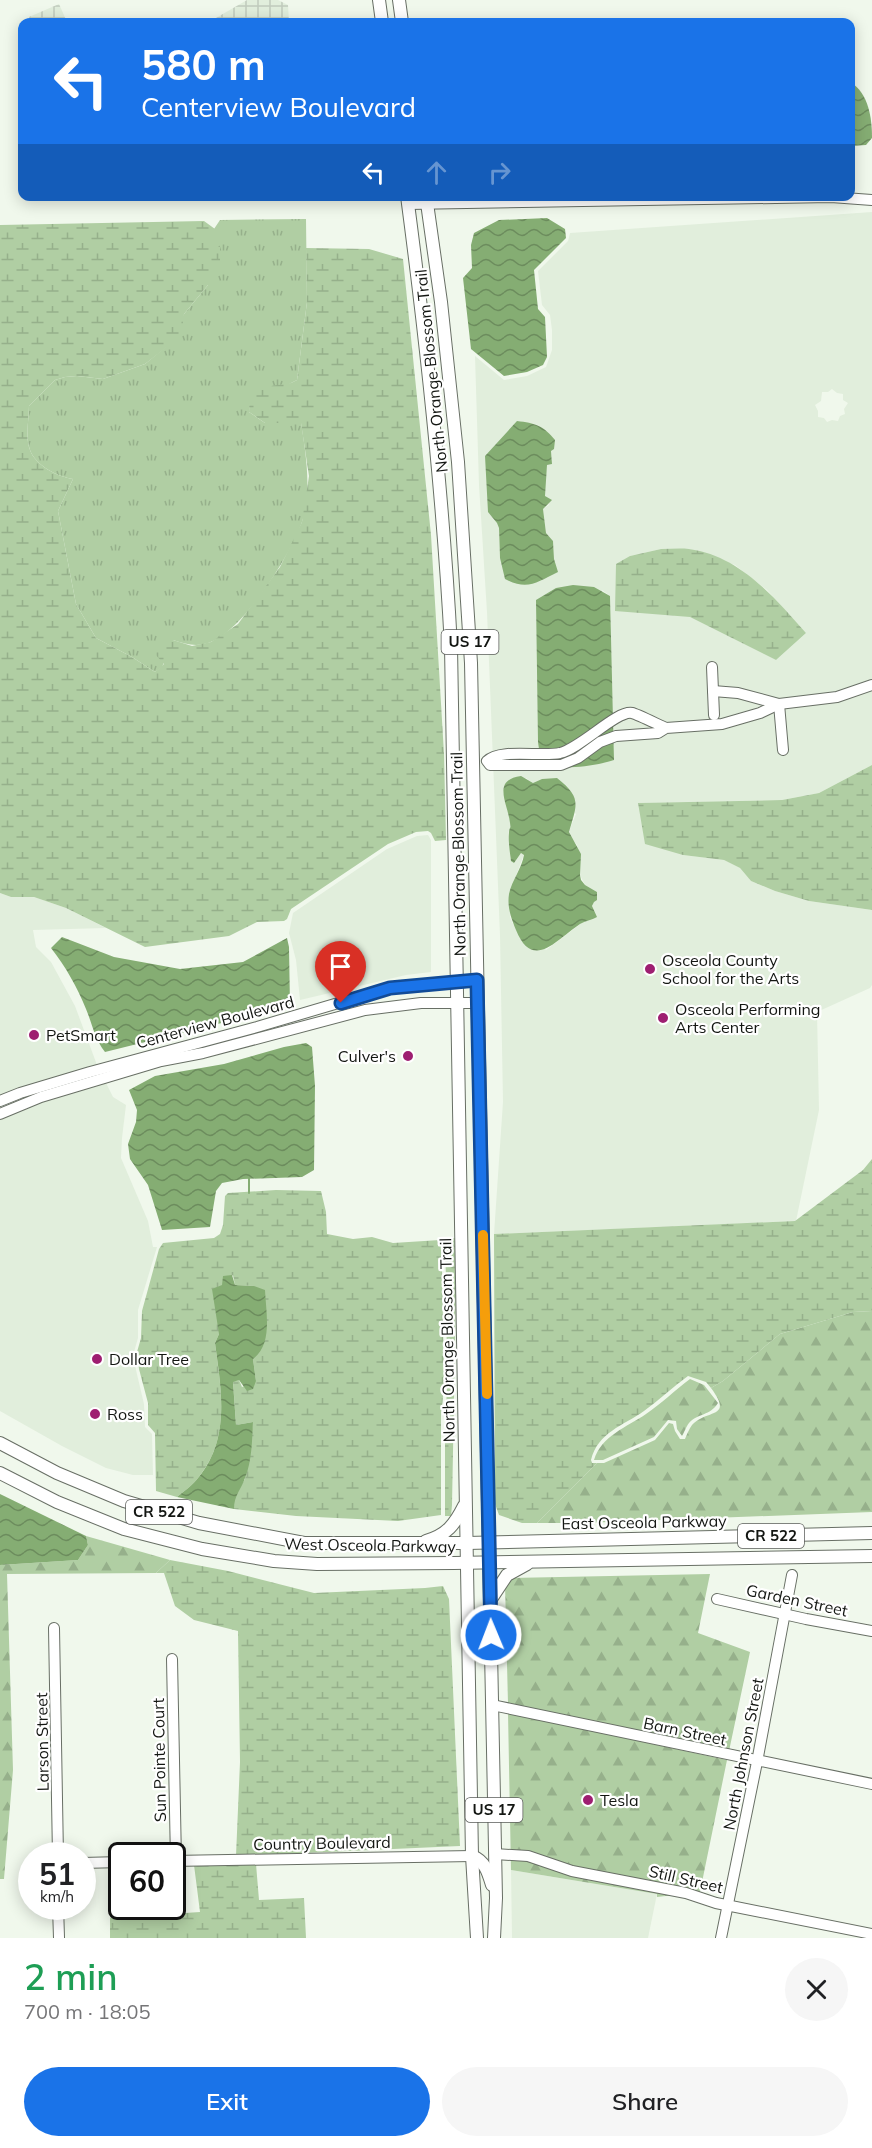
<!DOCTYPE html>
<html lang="en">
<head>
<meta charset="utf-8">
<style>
  :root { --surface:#fff; --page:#f6f6f6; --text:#202124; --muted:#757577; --accent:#1a73e8 }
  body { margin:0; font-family:Mulish,sans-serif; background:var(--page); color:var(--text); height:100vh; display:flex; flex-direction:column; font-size:22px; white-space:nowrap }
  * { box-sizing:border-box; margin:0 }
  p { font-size:20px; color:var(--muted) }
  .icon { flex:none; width:33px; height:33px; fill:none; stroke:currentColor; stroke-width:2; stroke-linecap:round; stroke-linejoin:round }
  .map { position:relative; height:1938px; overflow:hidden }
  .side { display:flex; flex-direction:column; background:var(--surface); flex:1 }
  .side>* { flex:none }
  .top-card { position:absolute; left:18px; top:18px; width:837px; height:183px; border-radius:12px; box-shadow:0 3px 15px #0003; background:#1a73e8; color:#fff; overflow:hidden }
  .speed { position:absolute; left:18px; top:1842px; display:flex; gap:12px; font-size:30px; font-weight:700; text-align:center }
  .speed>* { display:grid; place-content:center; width:78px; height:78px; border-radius:50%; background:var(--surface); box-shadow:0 3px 15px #0003; line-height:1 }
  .speed small { font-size:15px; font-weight:400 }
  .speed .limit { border:3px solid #111; border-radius:9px; background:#fff; color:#111 }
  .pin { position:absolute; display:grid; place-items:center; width:51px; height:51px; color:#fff; margin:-62px -26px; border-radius:50% 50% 50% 0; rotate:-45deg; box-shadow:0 0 6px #0007 }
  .pin .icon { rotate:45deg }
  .me { position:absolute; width:66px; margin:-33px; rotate:359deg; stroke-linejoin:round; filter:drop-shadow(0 0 4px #0008) }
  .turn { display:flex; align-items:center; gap:21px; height:126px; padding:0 24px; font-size:27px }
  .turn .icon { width:78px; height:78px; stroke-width:2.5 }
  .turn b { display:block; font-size:42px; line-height:51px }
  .lanes { display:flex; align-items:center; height:57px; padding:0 24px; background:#0003; justify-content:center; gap:30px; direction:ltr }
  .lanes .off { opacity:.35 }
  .round { display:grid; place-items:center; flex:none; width:63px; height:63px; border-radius:32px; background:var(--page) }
  .head { display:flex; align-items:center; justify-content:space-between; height:102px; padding:0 24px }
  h1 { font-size:36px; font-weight:600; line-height:45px; color:#1e9e55 }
  .primary-button { display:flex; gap:12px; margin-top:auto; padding:12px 24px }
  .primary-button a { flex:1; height:69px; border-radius:36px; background:var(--accent); color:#fff; font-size:24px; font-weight:600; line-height:69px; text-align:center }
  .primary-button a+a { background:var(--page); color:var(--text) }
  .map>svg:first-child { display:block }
  .built { fill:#e1eedc; fill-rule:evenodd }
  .industrial { fill:url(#industrial-grid) }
  .grass { fill:url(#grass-tufts) }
  .forest { fill:url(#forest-firs) }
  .wetland { fill:url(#wetland-marsh) }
  .water { fill:url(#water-waves) }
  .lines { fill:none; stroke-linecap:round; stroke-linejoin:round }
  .stream { stroke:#85ad73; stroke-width:2 }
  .minor-casing { stroke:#686f65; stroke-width:12 }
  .major-casing { stroke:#686f65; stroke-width:14 }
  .minor { stroke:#fff; stroke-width:10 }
  .major { stroke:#fff; stroke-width:12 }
  .route-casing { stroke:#114b97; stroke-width:15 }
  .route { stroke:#1a73e8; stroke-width:10 }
  .slow { stroke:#f59e0b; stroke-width:10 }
  .poi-dot { fill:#9e1e71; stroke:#fff; stroke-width:2 }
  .labels { text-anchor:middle; stroke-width:4.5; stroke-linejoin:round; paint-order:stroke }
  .shield { fill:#fff; stroke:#5a5c59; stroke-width:1.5 }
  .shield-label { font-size:15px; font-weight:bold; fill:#131612 }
  .street-label { font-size:16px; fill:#131612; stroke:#fff }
  .poi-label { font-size:16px; fill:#131612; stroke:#fff; text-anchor:start }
</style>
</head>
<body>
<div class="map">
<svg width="872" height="1938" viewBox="0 0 872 1938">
  <defs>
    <pattern id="industrial-grid" width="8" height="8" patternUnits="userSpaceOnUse" patternTransform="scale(1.5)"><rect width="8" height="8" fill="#e1eedc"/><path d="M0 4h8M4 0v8" fill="none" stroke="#c0cbbc"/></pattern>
    <pattern id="grass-tufts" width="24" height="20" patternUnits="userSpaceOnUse" patternTransform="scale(1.5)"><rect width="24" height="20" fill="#b0cea3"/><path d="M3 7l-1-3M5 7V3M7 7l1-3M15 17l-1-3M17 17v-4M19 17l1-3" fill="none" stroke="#96b08b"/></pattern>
    <pattern id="forest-firs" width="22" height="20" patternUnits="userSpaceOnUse" patternTransform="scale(1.5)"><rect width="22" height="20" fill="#b0cea3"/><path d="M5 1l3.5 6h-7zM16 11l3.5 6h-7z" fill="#96b08b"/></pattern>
    <pattern id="wetland-marsh" width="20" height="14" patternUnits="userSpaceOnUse" patternTransform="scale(1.5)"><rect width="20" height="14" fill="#b0cea3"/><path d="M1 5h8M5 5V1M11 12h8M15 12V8" fill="none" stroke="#96b08b"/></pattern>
    <pattern id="water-waves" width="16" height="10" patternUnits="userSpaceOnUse" patternTransform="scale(1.5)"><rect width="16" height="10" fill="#85ad73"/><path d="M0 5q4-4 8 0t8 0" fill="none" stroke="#6c8c5d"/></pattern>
  </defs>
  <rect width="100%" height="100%" fill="#f0f8ec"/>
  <!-- built -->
  <g class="built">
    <path d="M872,212V765L819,793L782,800L638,803L683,855L724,860L740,868L751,881L775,891L809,901L872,910V985L870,988L817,1012L819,1110L796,1221L494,1234L503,1102L500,935L487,612L479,485L475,356L504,380L527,376L546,367L552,350V330L550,315L542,305L538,271L568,241L570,233ZM832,389L837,393L843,394V400L848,403L844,409L845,414L840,416L838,421L832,420L827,422L824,418L818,417V411L815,405L821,401L822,392H828ZM501,440L551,451L552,464L547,465L545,481V496L549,505L543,509L546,533L553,541L554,559L500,558L499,528L485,456ZM661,549H689L735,565L767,590L806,633L776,660L690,617L630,556ZM602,590L610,596L614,760ZM526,778L533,783L542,779L576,814L569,831L571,838L577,845L580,875L585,885L597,892L592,907L594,919L583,922L546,950L513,924L510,917L509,895L524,854L521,853L514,863L510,858L511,850L508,834L511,824L503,791Z"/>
    <polygon points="428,835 431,840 431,972 406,975 300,1000 296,960 289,933 293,913 387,849 417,836"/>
    <polygon points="0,893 11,897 34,897 66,908 106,928 33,930 36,947 51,962 75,1006 97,1065 8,1092 0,1097"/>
    <polygon points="106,1083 113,1097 126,1105 122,1138 121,1158 148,1221 153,1247 157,1247 138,1310 138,1338 134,1352 136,1370 144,1404 145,1427 152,1434 153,1475 133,1475 106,1468 62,1446 0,1411 0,1118 26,1107"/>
    <polygon points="511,1870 657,1894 648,1938 512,1938"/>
  </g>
  <!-- industrial -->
  <g class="industrial">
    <polygon points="247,0 278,0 288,5 289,22 209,22"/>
    <polygon points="59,4 67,22 31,22 29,17"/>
  </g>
  <!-- grass -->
  <path class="grass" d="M306,219L307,302L297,380L250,404L249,412L265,423L301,422C306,456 312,489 302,522C291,554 242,633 208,643C195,647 186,644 173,640L162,667L155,672L132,657L96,638L76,604L58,511L73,479C58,477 35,465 30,450C25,437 29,419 29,406L55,380L65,377L77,376L103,379L145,364L167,346L184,314L208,285L204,244L220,220Z"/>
  <!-- forest -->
  <g class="forest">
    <path d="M872,1311V1512L583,1523H537L597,1463H604L655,1440L669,1423L673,1424L675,1431L680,1439H685C687,1434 689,1429 692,1425C707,1409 734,1419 711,1388L723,1381L780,1334L853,1312Z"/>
    <path d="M690,1379L704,1385L718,1403C710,1416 698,1413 689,1423C686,1427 684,1433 682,1436L677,1429L676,1421L668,1420L654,1437L603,1460H594C601,1436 627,1427 646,1414C661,1404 675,1390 690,1379Z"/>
    <polygon points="86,1536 170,1560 156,1573 7,1574 13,1770 4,1879 0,1879 0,1565 78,1560 88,1545"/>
    <polygon points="710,1574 698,1633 750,1652 729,1751 508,1704 505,1584 510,1578"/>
    <polygon points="508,1713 727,1760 700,1892 657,1897 657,1894 511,1870"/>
  </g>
  <!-- wetland -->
  <g class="wetland">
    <path d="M204,221L215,229L205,244L220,247V261L208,285L184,314L181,336L145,364L103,379L77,376L65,377L55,380L29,406C29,419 25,438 30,450C35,465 58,477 73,479L58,511L76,604L96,638L132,657L155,672L164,664L154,653L157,643L173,640L192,646L211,642L238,624L280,567L302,522L309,476L301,423H265L249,412L250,389L291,383L297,380L307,302L306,248L369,249L403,259L431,535L444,754L446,840L435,841L431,833L428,831L416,832L388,844L291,909L287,919L284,921L257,922L229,936L145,947L66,908L34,897H11L0,893V225Z"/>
    <path d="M661,549C670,549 680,548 689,549C740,556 774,597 806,633L776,660L690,617L615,611L616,564L630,556Z"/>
    <polygon points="872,765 872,910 809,901 775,891 751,881 740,868 724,860 683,855 645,844 638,803 782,800 819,793"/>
    <path d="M872,1159V1311L853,1312L780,1334L723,1381L711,1388L706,1382L688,1376C673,1387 659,1400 644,1411C623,1426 598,1432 591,1460L592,1463H597L537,1523H522L499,1515L495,1504L494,1234L795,1221L863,1170Z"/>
    <path d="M276,1190L321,1191L326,1212L327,1234L353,1239L372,1237L393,1243L440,1240C443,1267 442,1293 443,1320C443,1351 446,1383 441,1414V1515L398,1521L296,1516L234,1509V1497L245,1479L253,1422L236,1425L233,1381L239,1380L242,1387L256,1381L253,1359L254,1286L235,1285L233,1275L223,1285L219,1334L215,1343C221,1390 231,1438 198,1478C193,1485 184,1491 177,1497L156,1491L155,1433L148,1425V1403L139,1369L137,1352L141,1338L142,1311L159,1249L163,1243L214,1238L220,1234L223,1225L225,1196L228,1193Z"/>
    <path d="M457,1238L452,1505L451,1516H445V1414C449,1383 447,1351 446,1319C446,1292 447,1266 443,1239Z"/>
    <polygon points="170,1560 228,1571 314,1593 425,1588 443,1586 449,1599 460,1846 236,1856 240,1762 238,1631 194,1620 175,1606 164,1573 156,1573"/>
    <polygon points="256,1864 259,1900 304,1898 306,1938 110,1938 110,1918 200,1912 194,1865"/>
  </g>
  <!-- water -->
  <g class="water">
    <path d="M850,82C869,93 872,119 872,138L866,145L851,146Z"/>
    <polygon points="547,218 565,229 566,238 534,270 538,309 545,317 547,357 543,365 527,372 504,376 471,349 463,278 472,268 471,245 474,233 499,220"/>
    <path d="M517,421C535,423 544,426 555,440L554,449L551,451L552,464L547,465L545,496L552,500L543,509L546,533L553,541L554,559L558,572C537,582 528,591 505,579L500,558L499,528L497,523L488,512L485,456Z"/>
    <path d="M573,585L594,587L610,596L614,760C599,765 566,771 552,764C548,762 543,758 540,756L538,742L536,600L556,588Z"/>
    <path d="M521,776L533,783L542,779L557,778C582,798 577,804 569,832L581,854L580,875L581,880L585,885L597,892V900L594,902L592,906L597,917C592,920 585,921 580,924C557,939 533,972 516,930C511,918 507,907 509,894C512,880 522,868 524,855L521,853L514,863L511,861C510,853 508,840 509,832C510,825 511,830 510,823C508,804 491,780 521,776Z"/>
    <path d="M62,937L114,957L180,969L243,962L287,938L289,947L290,1006L105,1052C95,1040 92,1023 86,1009C77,987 66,967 51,948Z"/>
    <polygon points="306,1043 312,1047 315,1086 314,1170 302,1177 243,1179 222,1183 216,1191 210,1227 162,1230 148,1185 130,1159 128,1144 136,1122 137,1110 129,1090 155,1076 224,1064 284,1047"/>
    <path d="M232,1275L235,1285L254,1286L265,1290C266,1313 273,1344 253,1359L256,1381L253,1389L247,1391L239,1380L233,1382L236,1425L253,1422C252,1440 252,1461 245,1478C241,1490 234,1495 234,1509L177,1497C184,1491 193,1485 198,1478C231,1438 221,1389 215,1343L219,1334L212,1289L222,1285L223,1276Z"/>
    <polygon points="0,1494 86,1536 88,1545 78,1560 0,1565"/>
  </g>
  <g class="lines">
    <!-- stream -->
    <polyline class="stream" points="249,1178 249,1193"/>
    <!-- minor casing -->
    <g class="minor-casing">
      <g id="minor">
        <polyline points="408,204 831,197 872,200"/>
        <polyline points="712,667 714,715"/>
        <polyline points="713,691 738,693 779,704 783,750"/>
        <path d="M666,728C661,726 637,714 632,713C617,710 581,748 560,753C541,757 500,748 487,761L490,765H561L578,758L600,742L616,736L658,733L666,728L722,724L760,713L779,704L837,697L872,685"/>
        <polyline points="0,1101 20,1093 90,1072 257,1027 389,988 477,980"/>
        <polyline points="0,1114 41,1097 161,1061 203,1053 365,1010 421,1003 477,1003"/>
        <polyline points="717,1599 806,1619 872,1631"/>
        <polyline points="54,1628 58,1856"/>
        <polyline points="172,1659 176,1861"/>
        <polyline points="492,1705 872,1784"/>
        <polyline points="495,1854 528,1856 572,1871 686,1893 716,1903 872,1934"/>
        <polyline points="172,1861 472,1856"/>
        <polyline points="82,1863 122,1862"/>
        <polyline points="58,1906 59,1938"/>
        <polyline points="721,1938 757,1762 792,1575"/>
      </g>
    </g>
    <!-- major casing -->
    <g class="major-casing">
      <g id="major">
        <polyline points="379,0 382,22"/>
        <polyline points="399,0 402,22"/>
        <path d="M407,196C427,347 443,495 451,647L472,1856L477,1938"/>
        <polyline points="426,196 441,302 458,462 471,663 496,1898 494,1938"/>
        <polyline points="0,1443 57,1473 124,1501 199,1523 304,1543 467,1543 872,1533"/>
        <polyline points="0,1473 57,1502 124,1529 202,1549 274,1561 317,1564 454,1563 872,1556"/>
        <path d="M426,1541C447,1535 455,1524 464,1506"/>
        <polyline points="491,1599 507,1575 527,1564"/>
        <path d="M472,1856C485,1861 488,1872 492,1885"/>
      </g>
    </g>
    <!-- minor -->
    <use href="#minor" class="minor"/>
    <!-- major -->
    <use href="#major" class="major"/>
  </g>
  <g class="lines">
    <!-- route casing -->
    <g class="route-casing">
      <polyline id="route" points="341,1003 390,988 477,980 491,1635"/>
    </g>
    <!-- route -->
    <use href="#route" class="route"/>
    <!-- slow -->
    <polyline class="slow" points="483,1235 487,1394"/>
  </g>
  <!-- markers -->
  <g class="poi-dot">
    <circle cx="650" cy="969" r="6"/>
    <circle cx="663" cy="1018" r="6"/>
    <circle cx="34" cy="1035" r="6"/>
    <circle cx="408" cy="1056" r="6"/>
    <circle cx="97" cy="1359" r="6"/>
    <circle cx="95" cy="1414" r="6"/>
    <circle cx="588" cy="1800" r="6"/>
  </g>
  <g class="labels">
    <!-- shield labels -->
    <g class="shield">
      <rect x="441.5" y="630" width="57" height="24" rx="4.5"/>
      <rect x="126" y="1500" width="66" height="24" rx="4.5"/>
      <rect x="738" y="1524" width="66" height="24" rx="4.5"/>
      <rect x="465.5" y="1798" width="57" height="24" rx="4.5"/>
    </g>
    <g class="shield-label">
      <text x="470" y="647">US 17</text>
      <text x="159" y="1517">CR 522</text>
      <text x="771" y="1541">CR 522</text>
      <text x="494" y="1815">US 17</text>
    </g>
    <!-- street labels -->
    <g class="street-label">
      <text transform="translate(431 371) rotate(-96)" y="6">North Orange Blossom Trail</text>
      <text transform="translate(458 854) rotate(-91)" y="6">North Orange Blossom Trail</text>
      <text transform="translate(215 1022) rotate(-15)" y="6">Centerview Boulevard</text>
      <text transform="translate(447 1340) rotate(-91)" y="6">North Orange Blossom Trail</text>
      <text transform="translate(644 1522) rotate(-1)" y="6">East Osceola Parkway</text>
      <text transform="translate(370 1545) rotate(1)" y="6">West Osceola Parkway</text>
      <text transform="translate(797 1600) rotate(12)" y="6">Garden Street</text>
      <text transform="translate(685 1731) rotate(12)" y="6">Barn Street</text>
      <text transform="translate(42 1742) rotate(-91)" y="6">Larson Street</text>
      <text transform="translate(743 1754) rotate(-79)" y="6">North Johnson Street</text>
      <text transform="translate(159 1760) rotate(-91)" y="6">Sun Pointe Court</text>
      <text transform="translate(322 1843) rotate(-1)" y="6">Country Boulevard</text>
      <text transform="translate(686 1879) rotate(13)" y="6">Still Street</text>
    </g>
    <!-- poi labels -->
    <g class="poi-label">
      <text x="662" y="966">Osceola County<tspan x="662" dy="18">School for the Arts</tspan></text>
      <text x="675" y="1015">Osceola Performing<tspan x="675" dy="18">Arts Center</tspan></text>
      <text x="46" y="1041">PetSmart</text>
      <text x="396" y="1062" text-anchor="end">Culver's</text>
      <text x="109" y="1365">Dollar Tree</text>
      <text x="107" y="1420">Ross</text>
      <text x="600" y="1806">Tesla</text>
    </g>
  </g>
</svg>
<div class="speed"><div>51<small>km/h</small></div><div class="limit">60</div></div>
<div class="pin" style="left:341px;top:1003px;background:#d93025"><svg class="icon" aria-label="arrive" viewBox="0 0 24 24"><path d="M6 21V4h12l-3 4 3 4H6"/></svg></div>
<svg class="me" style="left:491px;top:1635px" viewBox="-20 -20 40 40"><circle r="17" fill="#1a73e8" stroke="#fff" stroke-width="3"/><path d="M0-11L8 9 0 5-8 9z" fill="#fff"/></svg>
<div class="top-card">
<div class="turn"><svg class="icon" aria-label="left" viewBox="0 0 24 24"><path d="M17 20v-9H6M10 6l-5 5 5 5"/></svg><div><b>580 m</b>Centerview Boulevard</div></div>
<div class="lanes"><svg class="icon" aria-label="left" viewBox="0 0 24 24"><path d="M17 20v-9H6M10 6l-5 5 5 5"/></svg><svg class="icon off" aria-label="ahead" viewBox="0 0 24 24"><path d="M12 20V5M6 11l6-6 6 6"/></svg><svg class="icon off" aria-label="right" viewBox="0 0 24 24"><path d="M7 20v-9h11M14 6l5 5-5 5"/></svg></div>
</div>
</div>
<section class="side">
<div class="head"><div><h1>2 min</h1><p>700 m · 18:05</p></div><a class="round"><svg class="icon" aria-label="close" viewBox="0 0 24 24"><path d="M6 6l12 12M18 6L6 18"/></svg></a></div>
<div class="primary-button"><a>Exit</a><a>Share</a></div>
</section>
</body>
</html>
